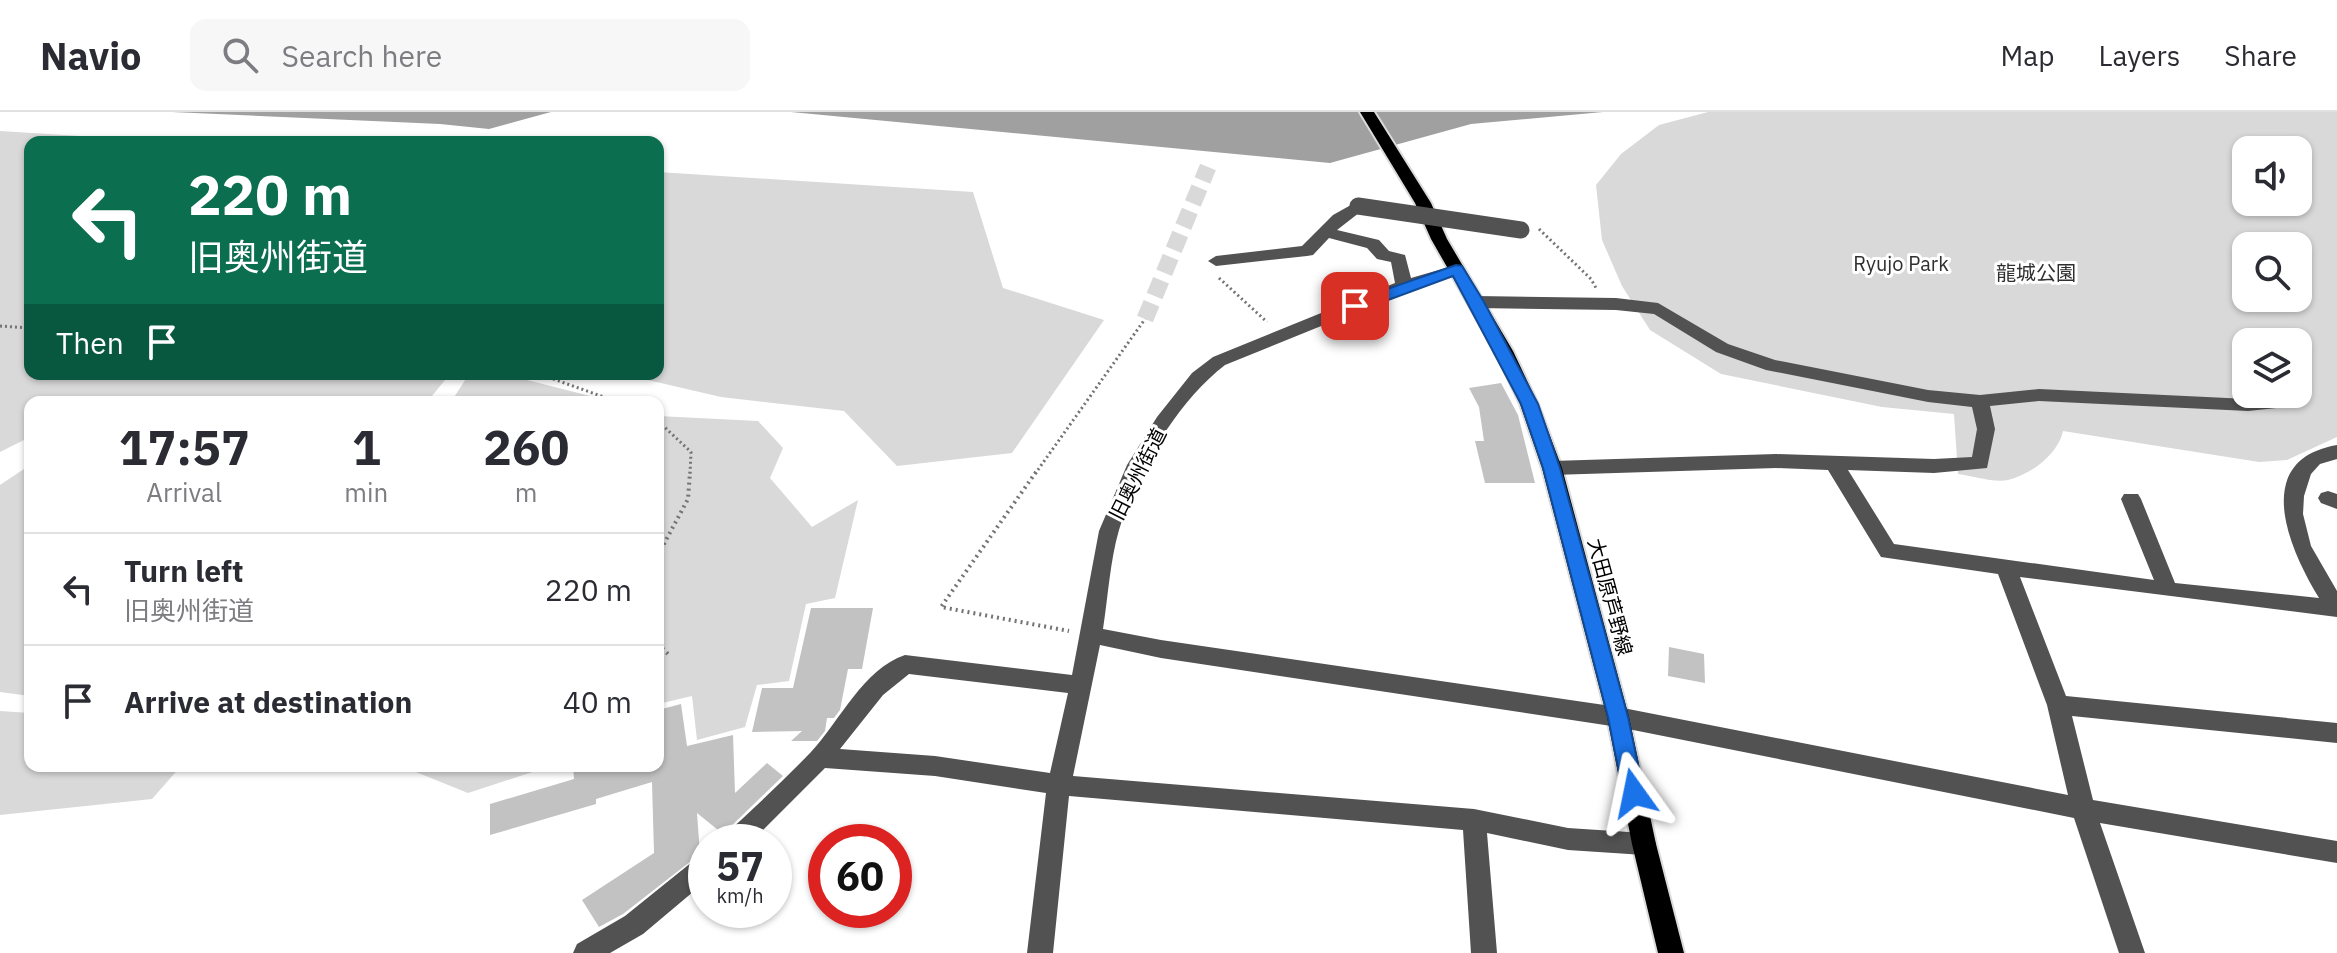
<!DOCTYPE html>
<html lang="en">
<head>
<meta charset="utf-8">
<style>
  :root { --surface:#fff; --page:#f7f7f7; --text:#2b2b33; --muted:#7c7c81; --line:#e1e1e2 }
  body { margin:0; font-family:"IBM Plex Sans","Noto Sans JP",sans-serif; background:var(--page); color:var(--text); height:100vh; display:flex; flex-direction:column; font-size:30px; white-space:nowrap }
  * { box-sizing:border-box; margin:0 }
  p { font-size:26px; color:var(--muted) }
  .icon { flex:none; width:44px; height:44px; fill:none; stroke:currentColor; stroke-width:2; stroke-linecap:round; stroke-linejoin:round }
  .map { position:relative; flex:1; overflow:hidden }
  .details { position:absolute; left:24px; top:284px; width:640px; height:376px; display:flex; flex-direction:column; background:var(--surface); border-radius:16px; box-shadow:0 2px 6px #0004 }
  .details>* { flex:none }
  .banner { position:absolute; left:24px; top:24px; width:640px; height:244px; border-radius:16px; box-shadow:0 2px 6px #0004; background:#0b6e4f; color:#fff; overflow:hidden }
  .buttons { position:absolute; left:2232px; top:24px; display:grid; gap:16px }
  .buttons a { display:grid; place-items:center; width:80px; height:80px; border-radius:16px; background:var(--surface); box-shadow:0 2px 6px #0004; font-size:40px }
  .speed { position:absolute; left:688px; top:712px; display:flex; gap:16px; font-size:40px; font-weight:700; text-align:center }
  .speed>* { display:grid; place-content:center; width:104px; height:104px; border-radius:50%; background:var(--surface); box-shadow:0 2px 6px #0004; line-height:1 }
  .speed small { font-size:20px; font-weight:400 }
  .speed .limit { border:12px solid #d22; background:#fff; color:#111 }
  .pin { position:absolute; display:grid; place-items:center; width:68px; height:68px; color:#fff; margin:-34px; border-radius:16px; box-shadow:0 4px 12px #0006 }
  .me { position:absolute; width:88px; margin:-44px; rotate:348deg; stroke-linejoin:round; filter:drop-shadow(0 0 6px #0008) }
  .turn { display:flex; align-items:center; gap:28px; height:168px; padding:0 32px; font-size:36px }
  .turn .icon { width:104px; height:104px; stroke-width:2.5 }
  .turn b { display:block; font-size:56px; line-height:68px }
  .then { display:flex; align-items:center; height:76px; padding:0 32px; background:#0003; gap:16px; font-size:30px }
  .eta { display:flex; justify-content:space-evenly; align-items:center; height:136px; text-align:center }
  .eta b { font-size:48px; font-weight:800; line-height:56px }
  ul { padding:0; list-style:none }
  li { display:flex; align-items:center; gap:24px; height:112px; padding:0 32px; border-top:2px solid var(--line) }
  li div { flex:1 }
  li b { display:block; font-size:30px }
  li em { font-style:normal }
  header { display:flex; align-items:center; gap:48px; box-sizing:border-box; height:112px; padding:0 40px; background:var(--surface); border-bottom:2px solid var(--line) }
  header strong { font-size:38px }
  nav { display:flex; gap:44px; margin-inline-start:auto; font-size:28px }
  .search { width:560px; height:72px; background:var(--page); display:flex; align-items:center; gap:20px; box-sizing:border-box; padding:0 28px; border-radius:16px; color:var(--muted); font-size:30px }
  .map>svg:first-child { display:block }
  .green { fill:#d9d9d9; fill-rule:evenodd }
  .water { fill:#a0a0a0 }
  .building { fill:#c2c2c2 }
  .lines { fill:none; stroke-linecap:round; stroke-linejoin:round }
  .minor-tunnel { stroke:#d9d9d9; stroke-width:17; stroke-dasharray:17 8; stroke-linecap:butt }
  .major-casing { stroke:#dbdbdb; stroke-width:4 }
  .path-far1 { stroke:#747474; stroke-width:3; stroke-dasharray:2 3; stroke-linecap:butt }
  .path { stroke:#747474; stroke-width:4; stroke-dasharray:2 4; stroke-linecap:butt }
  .minor { fill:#525252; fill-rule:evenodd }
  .major { fill:#000; fill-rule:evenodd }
  .minor-bridge { stroke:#525252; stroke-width:17 }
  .route { fill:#1a73e8; stroke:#114b97; stroke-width:2 }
  .labels { text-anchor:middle; stroke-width:6; stroke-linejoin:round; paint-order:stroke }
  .park-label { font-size:20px; fill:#303030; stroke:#fff }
  .street-label { font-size:20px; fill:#000; stroke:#fff }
</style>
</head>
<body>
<header>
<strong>Navio</strong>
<div class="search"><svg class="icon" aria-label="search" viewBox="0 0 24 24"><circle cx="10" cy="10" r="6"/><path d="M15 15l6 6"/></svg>Search here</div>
<nav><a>Map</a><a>Layers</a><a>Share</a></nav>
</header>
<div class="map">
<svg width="2337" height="841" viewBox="0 0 2337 841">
  <rect width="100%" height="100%" fill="#fff"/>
  <!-- green -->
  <g class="green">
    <path d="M1708,0H2337V325L2287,348L2259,350L2063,319C2058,342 2032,362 2008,368C1995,371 1972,364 1958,362L1954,302L1882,295L1721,262L1650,218L1622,174L1602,128L1596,73L1621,42L1659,13ZM2246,38H2298V90H2246ZM2246,134H2298V186H2246ZM2246,230H2298V282H2246Z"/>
    <polygon points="0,19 177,30 30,30 30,262 450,262 427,290 136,290 127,285 114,290 30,290 30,325 0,340"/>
    <polygon points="658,60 973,80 1003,176 1104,208 1012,341 897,354 844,299 721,285 622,262 658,262"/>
    <polygon points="469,262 503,262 614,290 451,290"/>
    <polygon points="658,304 758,309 783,336 770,366 812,415 858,388 835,486 806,492 789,569 757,573 745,615 697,628 692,584 658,592"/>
    <polygon points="30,353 30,584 0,580 0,373"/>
    <polygon points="0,599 30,601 30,654 181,654 152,687 0,703"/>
    <polygon points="401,654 551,654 468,681"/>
  </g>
  <!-- water -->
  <g class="water">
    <polygon points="172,0 551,0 489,17 440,12"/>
    <polygon points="791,0 1603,0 1471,12 1330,51"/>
  </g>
  <!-- building -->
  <g class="building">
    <polygon points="1501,271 1518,303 1535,371 1485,371 1475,329 1484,329 1479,295 1469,276"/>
    <polygon points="811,496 873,496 862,557 848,557 840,598 834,606 827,606 825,619 817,629 791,629 802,619 752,620 762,576 793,576"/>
    <polygon points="1669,535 1704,542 1705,571 1668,564"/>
    <polygon points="681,592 687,634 733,623 735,681 767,651 783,664 723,722 697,701 700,742 623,802 599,815 582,788 654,741 652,670 596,687 596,692 490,723 490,692 574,667 573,654 658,654 658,598"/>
  </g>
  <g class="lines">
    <!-- minor-tunnel -->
    <polyline class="minor-tunnel" points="1145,207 1208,55"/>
    <!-- major casing -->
    <g class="major-casing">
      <polygon id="major" points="1360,0 1374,0 1431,91 1447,127 1513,239 1538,292 1562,356 1629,605 1656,732 1684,841 1658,841 1632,732 1607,605 1542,356 1520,292 1495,239 1431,127 1415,91"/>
    </g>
    <!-- path-far1 -->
    <g class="path-far1">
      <polyline points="1539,117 1591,167 1596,176"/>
      <polyline points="1219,166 1267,210"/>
      <polyline points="0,214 30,216"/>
      <polyline points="539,262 618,290"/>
      <polyline points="658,309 691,340 690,362"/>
      <polyline points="1035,362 1145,207"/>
    </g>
    <!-- path -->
    <g class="path">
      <polyline points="1036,360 941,495 1069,519"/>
      <polyline points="658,443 688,387 690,360"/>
      <polyline points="658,532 670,544"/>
    </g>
    <!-- minor -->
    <g class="minor">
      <path d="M1358,89L1366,94L1364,97L1337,118L1379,128L1389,139L1405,143L1411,166L1456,153L1464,158L1462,162L1410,178L1225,253C1176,291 1137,359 1119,418C1110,449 1108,485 1103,517L1161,528L1618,595L2068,683L2047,593L1998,462L1881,445L1828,358L1776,356L1552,363L1542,356L1552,349L1776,342L1934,347L1972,345L1977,317L1972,295L1928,290L1766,258L1716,240L1654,202L1616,198L1476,196L1468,190L1476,184L1616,186L1658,191L1728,232L1775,248L1928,278L1980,283L2039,277L2248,287L2298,282V278L2300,282L2295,294L2248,299L2039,289L1990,294L1995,317L1987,356L1934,361L1848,358L1894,432L2154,468L2121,387L2124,382H2138L2141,387L2175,471L2319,486C2289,437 2250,348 2337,333V347L2320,352L2311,362L2304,384L2303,402L2311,434L2337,479V505L2020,465L2066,584L2337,611V631L2072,604L2093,688L2337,729V751L2100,711L2145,841H2119L2074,706L1618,615L1161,546L1100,533L1073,664L1474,697L1568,716L1644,721L1653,724L1656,732L1653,740L1644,743L1568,738L1487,721L1497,841H1471L1463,718L1069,684L1053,841H1027L1046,681L935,664L825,656L751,730H723L726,722C755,695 784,668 811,640C840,609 863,557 905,543L1072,563L1099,419L1127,353L1157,305L1192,261L1213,245L1395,171L1391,150L1377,147L1367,136L1329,126L1313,143L1307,144L1216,154L1208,149L1216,144L1302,134L1333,103ZM909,562L1068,581L1050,661L935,644L840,637L883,583Z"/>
      <polygon points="2328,379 2337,382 2337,397 2321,391 2318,386 2321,381"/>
      <polygon points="706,743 706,769 643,822 610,841 573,841 577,832 625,804 697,746"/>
    </g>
    <!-- major -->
    <use href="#major" class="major"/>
    <!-- minor-bridge -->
    <polyline class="minor-bridge" points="1358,94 1521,118"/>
  </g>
  <!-- route -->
  <polygon class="route" points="1456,153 1462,154 1484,190 1538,292 1560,356 1628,605 1644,681 1641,688 1634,691 1626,688 1623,681 1608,605 1543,356 1521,292 1453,164 1361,198 1350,198 1347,194 1350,190"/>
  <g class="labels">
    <!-- park labels -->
    <g class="park-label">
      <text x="1901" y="159">Ryujo Park</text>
      <text x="2036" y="168">龍城公園</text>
    </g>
    <!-- street labels -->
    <g class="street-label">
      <text transform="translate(1138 362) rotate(-63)" y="7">旧奥州街道</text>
      <text transform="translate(1610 485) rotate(75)" y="7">大田原芦野線</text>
    </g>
  </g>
</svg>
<div class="buttons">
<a><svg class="icon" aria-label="sound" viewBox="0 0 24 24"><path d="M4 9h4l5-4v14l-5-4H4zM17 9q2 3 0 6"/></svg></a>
<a><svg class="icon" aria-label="search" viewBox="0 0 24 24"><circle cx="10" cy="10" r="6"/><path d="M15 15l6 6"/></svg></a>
<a><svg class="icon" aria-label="layers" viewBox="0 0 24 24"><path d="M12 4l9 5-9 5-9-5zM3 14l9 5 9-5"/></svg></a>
</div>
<div class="speed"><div>57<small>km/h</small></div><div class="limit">60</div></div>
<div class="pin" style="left:1355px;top:194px;background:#d93025"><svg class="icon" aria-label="arrive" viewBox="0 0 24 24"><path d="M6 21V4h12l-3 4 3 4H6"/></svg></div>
<svg class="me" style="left:1634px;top:681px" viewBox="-20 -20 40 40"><path d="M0-17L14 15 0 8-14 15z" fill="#1a73e8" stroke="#fff" stroke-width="4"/></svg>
<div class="banner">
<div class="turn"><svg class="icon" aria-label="left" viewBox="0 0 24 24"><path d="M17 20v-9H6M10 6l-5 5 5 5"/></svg><div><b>220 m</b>旧奥州街道</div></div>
<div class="then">Then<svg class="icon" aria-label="arrive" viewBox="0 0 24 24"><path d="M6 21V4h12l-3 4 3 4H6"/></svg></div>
</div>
<section class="details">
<div class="eta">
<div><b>17:57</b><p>Arrival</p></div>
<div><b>1</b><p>min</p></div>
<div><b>260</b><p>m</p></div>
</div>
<ul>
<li><svg class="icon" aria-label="left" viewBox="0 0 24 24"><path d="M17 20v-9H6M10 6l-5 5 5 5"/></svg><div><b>Turn left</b><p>旧奥州街道</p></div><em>220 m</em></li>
<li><svg class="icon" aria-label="arrive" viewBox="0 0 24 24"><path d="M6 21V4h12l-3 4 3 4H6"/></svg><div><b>Arrive at destination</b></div><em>40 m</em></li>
</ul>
</section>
</div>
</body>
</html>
